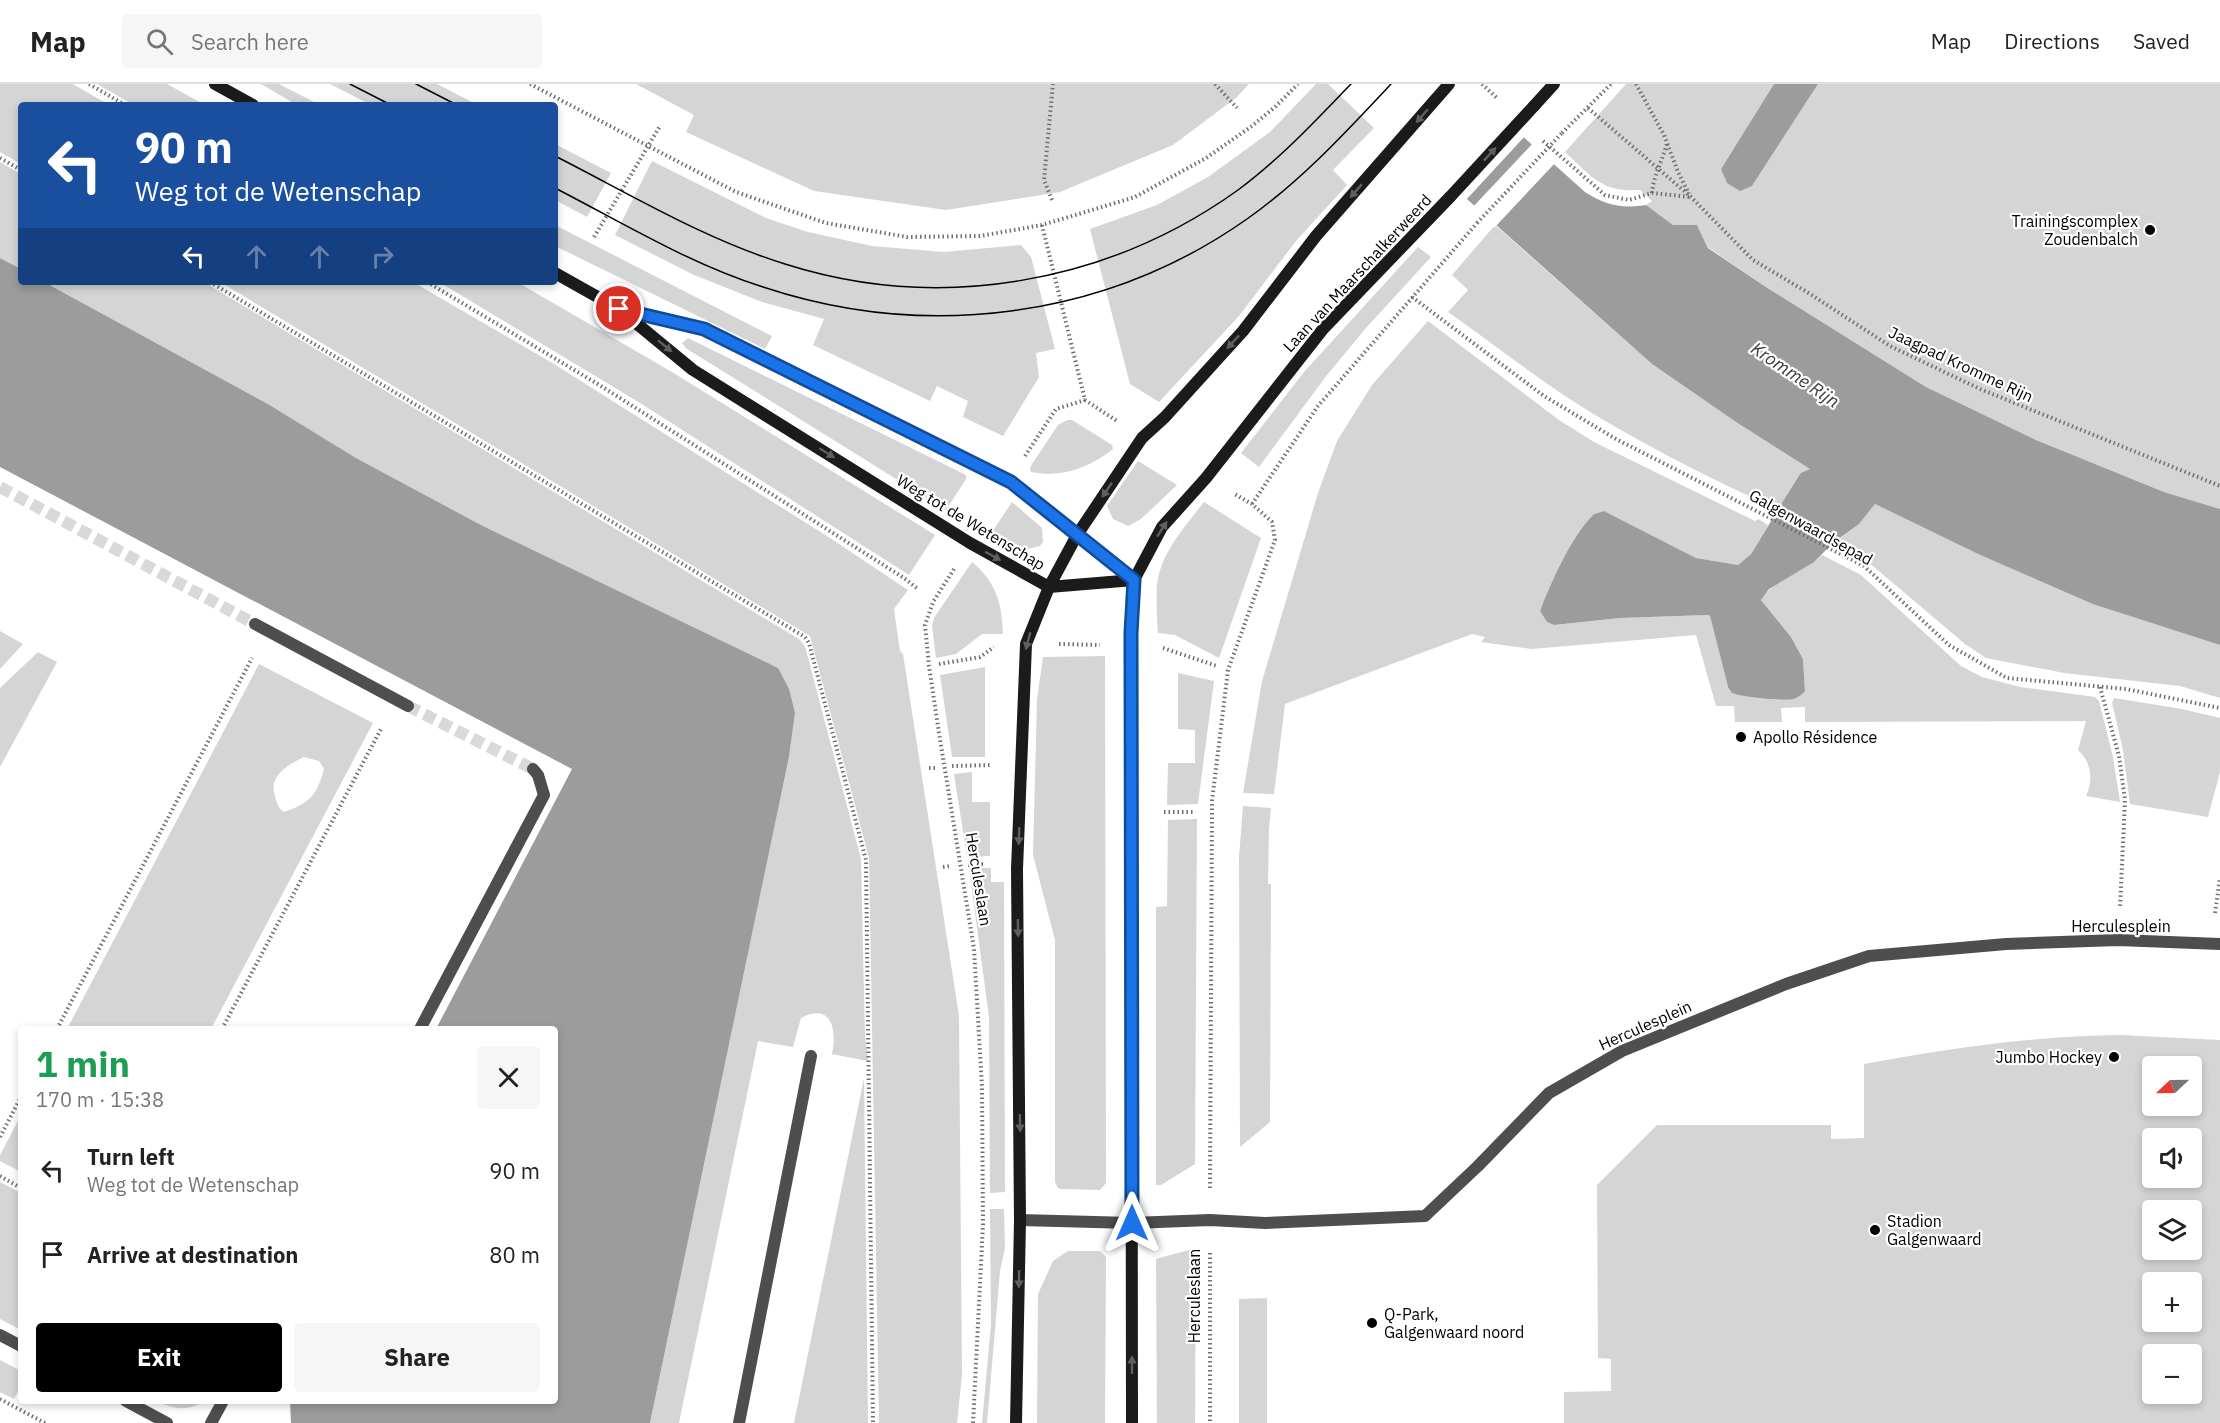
<!DOCTYPE html>
<html lang="en">
<head>
<meta charset="utf-8">
<style>
  :root { --surface:#fff; --page:#f6f6f6; --text:#222; --muted:#767676; --line:#e0e0e0; --accent:#000 }
  body { margin:0; font-family:"IBM Plex Sans",sans-serif; background:var(--page); color:var(--text); height:100vh; display:flex; flex-direction:column; font-size:22px; white-space:nowrap }
  * { box-sizing:border-box; margin:0 }
  p { font-size:20px; color:var(--muted) }
  .icon { flex:none; width:33px; height:33px; fill:none; stroke:currentColor; stroke-width:2; stroke-linecap:round; stroke-linejoin:round }
  .map { position:relative; flex:1; overflow:hidden }
  .panel { position:absolute; left:18px; top:942px; width:540px; height:378px; display:flex; flex-direction:column; background:var(--surface); border-radius:6px; box-shadow:0 3px 9px #0003 }
  .panel>* { flex:none }
  .banner { position:absolute; left:18px; top:18px; width:540px; height:183px; border-radius:6px; box-shadow:0 3px 9px #0003; background:#1a4fa0; color:#fff; overflow:hidden }
  .needle { width:39px; rotate:248deg }
  .controls { position:absolute; left:2142px; top:972px; display:grid; gap:12px }
  .controls a { display:grid; place-items:center; width:60px; height:60px; border-radius:6px; background:var(--surface); box-shadow:0 3px 9px #0003; font-size:30px }
  .pin { position:absolute; display:grid; place-items:center; width:51px; height:51px; color:#fff; margin:-26px; border:3px solid #fff; border-radius:50%; box-shadow:0 2px 6px #0007 }
  .me { position:absolute; width:66px; margin:-33px; rotate:0deg; stroke-linejoin:round; filter:drop-shadow(0 0 4px #0008) }
  .turn { display:flex; align-items:center; gap:21px; height:126px; padding:0 18px; font-size:27px }
  .turn .icon { width:78px; height:78px; stroke-width:2.5 }
  .turn b { display:block; font-size:42px; line-height:51px }
  .lanes { display:flex; align-items:center; height:57px; padding:0 18px; background:#0003; justify-content:center; gap:30px; direction:ltr }
  .lanes .off { opacity:.35 }
  .round { display:grid; place-items:center; flex:none; width:63px; height:63px; border-radius:6px; background:var(--page) }
  .summary { display:flex; align-items:center; justify-content:space-between; height:102px; padding:0 18px }
  h1 { font-size:36px; font-weight:700; line-height:45px; color:#1e9e55 }
  .primary-button { display:flex; gap:12px; margin-top:auto; padding:12px 18px }
  .primary-button a { flex:1; height:69px; border-radius:6px; background:var(--accent); color:#fff; font-size:24px; font-weight:700; line-height:69px; text-align:center }
  .primary-button a+a { background:var(--page); color:var(--text) }
  ul { padding:0; list-style:none }
  li { display:flex; align-items:center; gap:18px; height:84px; padding:0 18px }
  li div { flex:1 }
  li b { display:block; font-size:22px }
  li em { font-style:normal }
  header { display:flex; align-items:center; gap:36px; box-sizing:border-box; height:84px; padding:0 30px; background:var(--surface); border-bottom:2px solid var(--line) }
  header strong { font-size:28px }
  nav { display:flex; gap:33px; margin-inline-start:auto; font-size:21px }
  .search { width:420px; height:54px; background:var(--page); display:flex; align-items:center; gap:15px; box-sizing:border-box; padding:0 21px; border-radius:6px; color:var(--muted); font-size:22px }
  .map>svg:first-child { display:block }
  .green { fill:#d5d5d5; fill-rule:evenodd }
  .water { fill:#9c9c9c }
  .pier { fill:#fff }
  .lines { fill:none; stroke-linecap:round; stroke-linejoin:round }
  .street-tunnel { stroke:#d9d9d9; stroke-width:12; stroke-dasharray:12 6; stroke-linecap:butt }
  .path { stroke:#707070; stroke-width:4; stroke-dasharray:1.5 3; stroke-linecap:butt }
  .lane { stroke:#4e4e4e; stroke-width:12 }
  .street { stroke:#4e4e4e; stroke-width:12 }
  .secondary { stroke:#1b1b1b; stroke-width:12 }
  .tram { stroke:#000; stroke-width:1.5 }
  .path-bridge { stroke:#707070; stroke-width:4; stroke-dasharray:1.5 3; stroke-linecap:butt }
  .secondary-bridge { stroke:#1b1b1b; stroke-width:12 }
  .oneway { fill:#5f5f5f }
  .route-casing { stroke:#114b97; stroke-width:15 }
  .route { stroke:#1a73e8; stroke-width:10 }
  .poi-dot { fill:#000; stroke:#fff; stroke-width:2 }
  .labels { text-anchor:middle; stroke-width:4.5; stroke-linejoin:round; paint-order:stroke }
  .poi-label { font-size:16px; fill:#000; stroke:#fff; text-anchor:start }
  .street-label { font-size:16px; fill:#000; stroke:#fff }
  .water-label { font-size:18px; font-style:italic; fill:#3d3d3d; stroke:#fff }
</style>
</head>
<body>
<header>
<strong>Map</strong>
<div class="search"><svg class="icon" aria-label="search" viewBox="0 0 24 24"><circle cx="10" cy="10" r="6"/><path d="M15 15l6 6"/></svg>Search here</div>
<nav><a>Map</a><a>Directions</a><a>Saved</a></nav>
</header>
<div class="map">
<svg width="2220" height="1339" viewBox="0 0 2220 1339">
  <rect width="100%" height="100%" fill="#fff"/>
  <!-- green -->
  <g class="green">
    <polygon points="0,0 73,0 109,21 21,21 21,80 0,68"/>
    <polygon points="97,0 167,0 205,21 134,21"/>
    <polygon points="261,0 279,0 320,21 297,21"/>
    <polygon points="330,0 437,0 478,21 371,21"/>
    <polygon points="636,0 1249,0 1237,13 1173,61 1060,108 946,126 814,107 686,48 694,31"/>
    <polygon points="1316,0 1328,0 1374,44 1333,86 1347,101 1296,157 1239,232 1159,318 1130,300 1090,145 1157,121 1208,93 1270,48"/>
    <path d="M1626,0H1774L1721,85L1752,102L1818,0H2220V425L2164,408L2036,356L1926,303L1769,205L1708,163L1697,141H1673L1646,121L1652,117L1640,106C1602,109 1591,92 1565,68Z"/>
    <polygon points="555,60 611,89 587,133 555,116"/>
    <polygon points="652,77 766,134 808,148 872,162 944,168 1021,161 1031,173 1055,265 1036,269 1039,293 1003,352 963,333 968,317 937,302 930,317 813,261 824,235 762,218 694,191 615,151"/>
    <polygon points="0,78 21,90 21,185 0,174"/>
    <polygon points="555,141 772,252 765,265 555,162"/>
    <path d="M1495,141L1652,280L1736,338L1810,385L1796,395L1777,428L1765,422L1764,419C1701,390 1638,358 1579,321C1534,292 1492,259 1448,228L1468,206L1452,191Z"/>
    <polygon points="1418,163 1431,173 1366,244 1327,291 1259,383 1241,369 1304,288"/>
    <path d="M44,198H204L799,555L805,562L861,775L865,951L868,977L832,970C837,946 832,918 801,934L793,963L758,957L679,1339H650L789,673L795,629L778,585L481,441L356,374L268,320Z"/>
    <polygon points="220,198 413,198 554,280 830,454 908,506 894,525 900,567 903,570 959,932 962,1291 957,1339 879,1339 869,774 810,552"/>
    <polygon points="439,198 517,198 672,288 935,451 909,491 640,319"/>
    <path d="M1428,237L1559,336L1594,358L1755,437L1758,435L1768,441L1751,470L1738,481L1696,474L1604,427L1594,430C1572,451 1551,498 1540,527L1547,538L1554,541L1620,534L1708,531L1710,532L1728,603L1805,607L1803,575L1791,553L1761,516C1774,494 1804,488 1822,471L1861,491L1961,582L1982,593L2020,603L2095,613L2099,617L2113,673L2120,718L2086,712C2094,696 2091,678 2078,666L2086,637L1805,638V623L1781,624L1782,638H1735L1734,622H1716L1696,551L1532,565L1481,558L1485,553L1472,550L1285,620L1274,710L1243,709L1262,597L1318,409L1337,357L1372,301Z"/>
    <polygon points="688,254 966,391 966,395 946,426 687,265 682,259"/>
    <path d="M1067,336H1072L1112,361L1113,365C1089,384 1062,394 1031,388L1030,385L1032,380L1058,341Z"/>
    <polygon points="1138,377 1177,401 1141,435 1128,442 1113,435 1107,422"/>
    <polygon points="1012,418 1042,444 1043,458 1040,462 1028,465 990,451"/>
    <path d="M1204,418L1261,454L1219,574L1175,551L1158,549C1157,534 1156,518 1157,502C1160,469 1185,443 1204,418Z"/>
    <polygon points="1875,420 1978,470 2093,519 2220,561 2220,614 2180,602 2064,589 1986,574 1965,560 1867,477 1834,459 1859,440"/>
    <path d="M972,478C996,498 1002,519 1003,550H982L956,570L936,574L932,542L934,534Z"/>
    <polygon points="0,547 23,560 0,585"/>
    <polygon points="38,568 57,578 0,683 0,604"/>
    <polygon points="1105,572 1106,1099 1100,1106 1061,1105 1058,1104 1055,1098 1055,856 1033,771 1037,616 1043,573"/>
    <path d="M259,580L373,639L211,945H67ZM304,673L319,677L324,685C317,711 310,719 284,728C278,724 277,719 275,712C268,691 288,681 304,673Z"/>
    <polygon points="985,583 985,673 952,673 940,591"/>
    <polygon points="1178,589 1214,597 1198,720 1167,721 1168,679 1195,679 1195,646 1178,645"/>
    <polygon points="2114,614 2182,625 2220,634 2220,688 2208,733 2130,720 2123,666 2112,619"/>
    <polygon points="972,688 972,718 990,718 990,772 967,773 954,690"/>
    <polygon points="1243,722 1271,724 1269,745 1268,800 1271,800 1270,1038 1240,1063 1239,773"/>
    <polygon points="1197,735 1195,1080 1161,1101 1156,1101 1156,823 1167,822 1168,736"/>
    <polygon points="969,784 991,784 991,798 1004,798 1005,1108 990,1109 989,933"/>
    <path d="M2121,951L2220,956V1339H1564V1308L1611,1307V1275L1598,1274L1597,1101L1657,1041H1831V1055L1864,1054V980C1949,964 2034,952 2121,951ZM2152,982H2192V1022H2152ZM2152,1054H2192V1094H2152ZM2152,1126H2192V1166H2152ZM2152,1198H2192V1238H2152ZM2152,1270H2192V1310H2152Z"/>
    <polygon points="864,994 868,1339 794,1339"/>
    <polygon points="21,1031 21,1088 0,1077 0,1071"/>
    <polygon points="0,1098 21,1109 21,1246 0,1235"/>
    <polygon points="990,1125 1004,1125 1005,1164 1000,1187 987,1339 982,1339 991,1240"/>
    <polygon points="1196,1164 1195,1339 1157,1339 1156,1175"/>
    <polygon points="1068,1167 1100,1167 1106,1173 1105,1339 1037,1339 1038,1210 1053,1177"/>
    <polygon points="1267,1214 1267,1339 1239,1339 1239,1215"/>
    <polygon points="0,1276 21,1287 21,1302 14,1315 0,1308"/>
    <path d="M157,1317H204C188,1328 173,1325 157,1317Z"/>
  </g>
  <!-- water -->
  <g class="water">
    <path d="M1464,0L1585,108C1606,121 1621,125 1646,121L1673,141H1697L1708,164L1769,205L1926,303L2036,356L2164,408L2220,425V561L2093,520L1978,470L1875,420L1859,440L1833,459L1814,478L1769,505L1761,516L1791,553L1803,575L1805,607C1802,610 1798,614 1793,615C1782,617 1742,613 1732,609L1728,603L1710,532L1708,531L1620,534L1554,541L1547,538L1540,527C1551,498 1572,451 1594,430L1604,427L1696,474L1738,481L1751,470L1796,396L1801,389L1810,385L1736,338L1652,280L1468,116L1397,45Z"/>
    <polygon points="1774,0 1818,0 1752,102 1740,107 1727,99 1721,85"/>
    <polygon points="0,174 21,185 21,198 44,198 268,320 356,374 481,441 778,584 789,605 795,629 789,673 650,1339 291,1339 290,1317 555,1317 555,945 436,945 572,685 0,383"/>
  </g>
  <!-- pier -->
  <g class="pier">
    <polygon points="1338,0 1469,0 1526,51 1465,117 1395,47"/>
    <polygon points="1534,58 1556,78 1494,144 1472,124"/>
  </g>
  <g class="lines">
    <!-- street-tunnel -->
    <g class="street-tunnel">
      <polyline points="0,403 255,540"/>
      <polyline points="408,622 533,685"/>
    </g>
    <!-- path -->
    <g class="path">
      <polyline points="89,0 125,21"/>
      <polyline points="530,0 736,108 826,139 907,153 980,152 1042,141 1135,113 1206,74 1252,42 1275,23 1298,0"/>
      <polyline points="1215,0 1237,24"/>
      <polyline points="1482,0 1498,15"/>
      <polyline points="1636,0 1664,51 1678,88 1689,110"/>
      <polyline points="1588,24 1691,113 1753,176 1807,208 1890,262 1980,305 2220,402"/>
      <polyline points="1562,49 1611,0"/>
      <polyline points="1543,57 1605,111 1629,116 1652,109 1690,113"/>
      <polyline points="0,74 21,86"/>
      <path d="M1652,109C1653,93 1663,75 1667,59"/>
      <polyline points="1052,116 1044,96 1053,0"/>
      <polyline points="1042,141 1085,316 1117,337"/>
      <polyline points="594,153 660,42"/>
      <polyline points="210,198 805,553 809,559 866,776 873,1339"/>
      <polyline points="427,198 601,302 904,494 918,505"/>
      <polyline points="1412,213 1544,312 1616,355 1864,482 1949,561 2007,594 2126,605 2220,624"/>
      <polyline points="1025,372 1056,325 1085,316"/>
      <polyline points="1252,420 1318,322 1477,139"/>
      <polyline points="954,485 933,518 925,541 929,582 939,649 974,865 982,1003 983,1140 973,1339"/>
      <polyline points="1059,560 1100,561"/>
      <polyline points="1163,564 1217,582"/>
      <polyline points="939,580 980,573 994,563"/>
      <polyline points="2100,603 2119,672 2125,716 2120,824"/>
      <polyline points="952,682 990,681"/>
      <polyline points="929,684 935,684"/>
      <polyline points="1164,728 1195,728"/>
      <polyline points="968,781 985,780"/>
      <polyline points="943,783 950,782"/>
      <polyline points="2215,829 2220,794"/>
      <polyline points="57,945 252,574"/>
      <polyline points="222,945 382,643"/>
      <polyline points="0,1053 21,1013"/>
      <polyline points="0,1092 21,1104"/>
      <polyline points="1210,1104 1212,717 1228,586 1275,456 1272,438 1252,420 1233,409"/>
      <polyline points="1210,1169 1210,1339"/>
      <polyline points="0,1315 45,1339"/>
    </g>
    <!-- lane -->
    <g class="lane">
      <polyline points="1132,1139 1210,1136 1265,1139 1425,1132 1478,1082 1549,1009 1622,967 1786,900 1869,872 2006,860 2118,856 2220,860"/>
      <polyline points="739,1339 811,972"/>
    </g>
    <!-- street -->
    <g class="street">
      <polyline points="255,540 408,622"/>
      <polyline points="420,945 544,711 538,691 533,685"/>
      <polyline points="1020,1136 1132,1139"/>
      <polyline points="0,1251 21,1262"/>
      <polyline points="126,1317 167,1339"/>
      <polyline points="211,1339 223,1317"/>
    </g>
    <!-- secondary -->
    <g class="secondary">
      <polyline points="215,0 253,21"/>
      <polyline points="1534,22 1554,0"/>
      <polyline points="555,189 619,225 693,286 970,459 1049,503 1134,496"/>
      <polyline points="623,226 704,245 1011,398 1134,496"/>
      <polyline points="1016,1339 1020,1136 1017,785 1026,560 1049,503 1077,451 1142,354 1165,333 1243,247 1316,152 1449,0"/>
      <polyline points="1132,1339 1131,549 1134,496 1162,443 1206,394 1323,245 1450,113"/>
    </g>
    <!-- tram -->
    <g class="tram">
      <polyline points="350,0 391,21"/>
      <polyline points="416,0 457,21"/>
      <path d="M555,72C630,110 704,155 785,180C939,229 1107,200 1238,106C1280,75 1315,37 1351,0"/>
      <path d="M555,104C623,139 690,180 763,203C926,257 1105,235 1247,135C1301,97 1346,48 1391,0"/>
    </g>
    <!-- path-bridge -->
    <polyline class="path-bridge" points="1477,139 1562,49"/>
    <!-- secondary-bridge -->
    <polyline class="secondary-bridge" points="1450,113 1534,22"/>
  </g>
  <!-- one-way arrows -->
  <defs><path id="oneway-solid" d="M-6-.8H1V-3.2L6.5 0L1 3.2V.8H-6Z" transform="scale(1.5)"/></defs>
  <g class="oneway">
    <use href="#oneway-solid" transform="translate(1422 32) rotate(131)"/>
    <use href="#oneway-solid" transform="translate(1490 70) rotate(-47)"/>
    <use href="#oneway-solid" transform="translate(1356 107) rotate(131)"/>
    <use href="#oneway-solid" transform="translate(1233 258) rotate(133)"/>
    <use href="#oneway-solid" transform="translate(665 262) rotate(39)"/>
    <use href="#oneway-solid" transform="translate(827 369) rotate(32)"/>
    <use href="#oneway-solid" transform="translate(1107 406) rotate(124)"/>
    <use href="#oneway-solid" transform="translate(1162 445) rotate(-57)"/>
    <use href="#oneway-solid" transform="translate(993 472) rotate(29)"/>
    <use href="#oneway-solid" transform="translate(1028 557) rotate(105)"/>
    <use href="#oneway-solid" transform="translate(1019 752) rotate(92)"/>
    <use href="#oneway-solid" transform="translate(1018 844) rotate(89)"/>
    <use href="#oneway-solid" transform="translate(1020 1039) rotate(89)"/>
    <use href="#oneway-solid" transform="translate(1019 1195) rotate(91)"/>
    <use href="#oneway-solid" transform="translate(1132 1281) rotate(-90)"/>
  </g>
  <g class="lines">
    <!-- route casing -->
    <g class="route-casing">
      <polyline id="route" points="619,225 704,245 1011,398 1134,496 1131,549 1132,1139"/>
    </g>
    <!-- route -->
    <use href="#route" class="route"/>
  </g>
  <!-- markers -->
  <g class="poi-dot">
    <circle cx="2150" cy="146" r="6"/>
    <circle cx="1741" cy="653" r="6"/>
    <circle cx="2114" cy="973" r="6"/>
    <circle cx="1875" cy="1146" r="6"/>
    <circle cx="1372" cy="1239" r="6"/>
  </g>
  <g class="labels">
    <!-- poi labels -->
    <g class="poi-label">
      <text x="2138" y="143" text-anchor="end">Trainingscomplex<tspan x="2138" dy="18">Zoudenbalch</tspan></text>
      <text x="1753" y="659">Apollo Résidence</text>
      <text x="2102" y="979" text-anchor="end">Jumbo Hockey</text>
      <text x="1887" y="1143">Stadion<tspan x="1887" dy="18">Galgenwaard</tspan></text>
      <text x="1384" y="1236">Q-Park,<tspan x="1384" dy="18">Galgenwaard noord</tspan></text>
    </g>
    <!-- street labels -->
    <g class="street-label">
      <text transform="translate(1357 189) rotate(-47)" y="6">Laan van Maarschalkerweerd</text>
      <text transform="translate(1961 280) rotate(25)" y="6">Jaagpad Kromme Rijn</text>
      <text transform="translate(971 438) rotate(31)" y="6">Weg tot de Wetenschap</text>
      <text transform="translate(1811 443) rotate(29)" y="6">Galgenwaardsepad</text>
      <text transform="translate(979 795) rotate(81)" y="6">Herculeslaan</text>
      <text x="2121" y="848">Herculesplein</text>
      <text transform="translate(1645 941) rotate(-24)" y="6">Herculesplein</text>
      <text transform="translate(1194 1212) rotate(-90)" y="6">Herculeslaan</text>
    </g>
    <!-- water labels -->
    <g class="water-label">
      <text transform="translate(1795 291) rotate(34)" y="6">Kromme Rijn</text>
    </g>
  </g>
</svg>
<div class="controls">
<a><svg class="needle" viewBox="-14 -14 28 28"><path d="M0-13l5 13h-10z" fill="#e53935"/><path d="M0 13l5-13h-10z" fill="#767676"/></svg></a>
<a><svg class="icon" aria-label="sound" viewBox="0 0 24 24"><path d="M4 9h4l5-4v14l-5-4H4zM17 9q2 3 0 6"/></svg></a>
<a><svg class="icon" aria-label="layers" viewBox="0 0 24 24"><path d="M12 4l9 5-9 5-9-5zM3 14l9 5 9-5"/></svg></a>
<a>+</a>
<a>−</a>
</div>
<div class="pin" style="left:619px;top:225px;background:#d93025"><svg class="icon" aria-label="arrive" viewBox="0 0 24 24"><path d="M6 21V4h12l-3 4 3 4H6"/></svg></div>
<svg class="me" style="left:1132px;top:1139px" viewBox="-20 -20 40 40"><path d="M0-17L14 15 0 8-14 15z" fill="#1a73e8" stroke="#fff" stroke-width="4"/></svg>
<div class="banner">
<div class="turn"><svg class="icon" aria-label="left" viewBox="0 0 24 24"><path d="M17 20v-9H6M10 6l-5 5 5 5"/></svg><div><b>90 m</b>Weg tot de Wetenschap</div></div>
<div class="lanes"><svg class="icon" aria-label="left" viewBox="0 0 24 24"><path d="M17 20v-9H6M10 6l-5 5 5 5"/></svg><svg class="icon off" aria-label="ahead" viewBox="0 0 24 24"><path d="M12 20V5M6 11l6-6 6 6"/></svg><svg class="icon off" aria-label="ahead" viewBox="0 0 24 24"><path d="M12 20V5M6 11l6-6 6 6"/></svg><svg class="icon off" aria-label="right" viewBox="0 0 24 24"><path d="M7 20v-9h11M14 6l5 5-5 5"/></svg></div>
</div>
<section class="panel">
<div class="summary"><div><h1>1 min</h1><p>170 m · 15:38</p></div><a class="round"><svg class="icon" aria-label="close" viewBox="0 0 24 24"><path d="M6 6l12 12M18 6L6 18"/></svg></a></div>
<ul>
<li><svg class="icon" aria-label="left" viewBox="0 0 24 24"><path d="M17 20v-9H6M10 6l-5 5 5 5"/></svg><div><b>Turn left</b><p>Weg tot de Wetenschap</p></div><em>90 m</em></li>
<li><svg class="icon" aria-label="arrive" viewBox="0 0 24 24"><path d="M6 21V4h12l-3 4 3 4H6"/></svg><div><b>Arrive at destination</b></div><em>80 m</em></li>
</ul>
<div class="primary-button"><a>Exit</a><a>Share</a></div>
</section>
</div>
</body>
</html>
